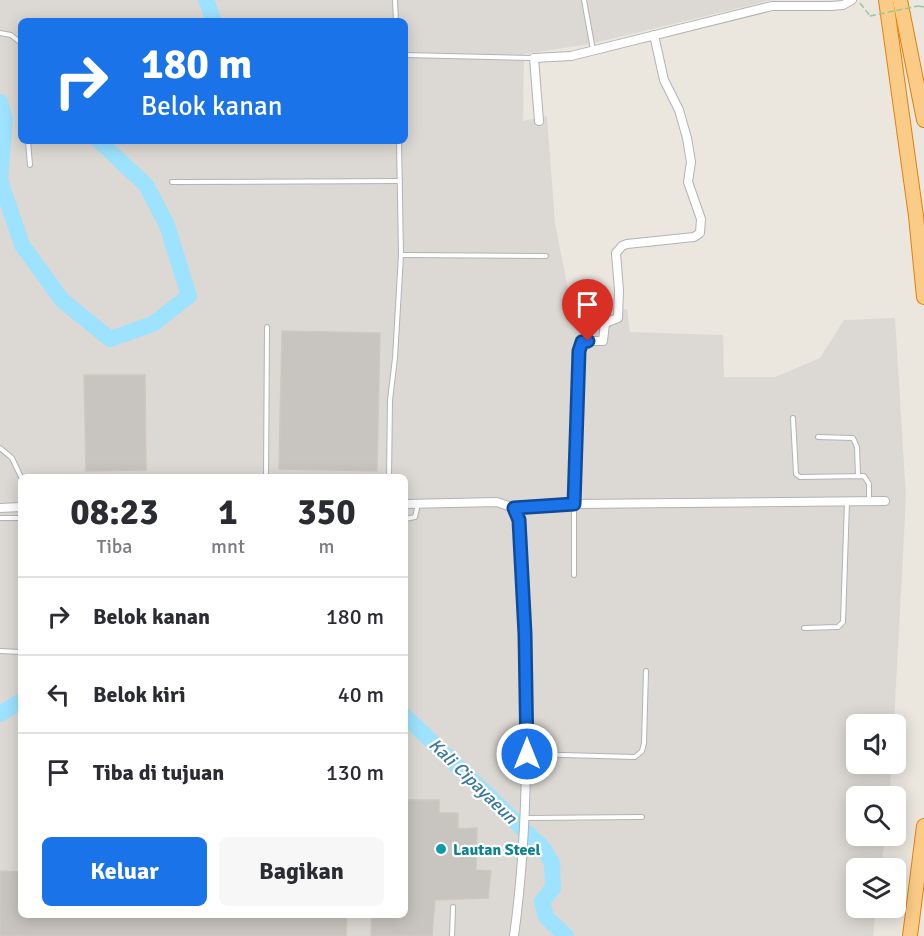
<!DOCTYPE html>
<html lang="id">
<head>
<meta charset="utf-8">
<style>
  :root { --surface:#fff; --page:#f7f7f7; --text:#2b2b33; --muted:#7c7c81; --line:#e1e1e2; --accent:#1a73e8 }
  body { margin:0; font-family:Signika,sans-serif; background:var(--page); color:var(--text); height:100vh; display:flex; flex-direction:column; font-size:22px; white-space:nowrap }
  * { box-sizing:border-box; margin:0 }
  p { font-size:20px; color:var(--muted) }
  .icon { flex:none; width:33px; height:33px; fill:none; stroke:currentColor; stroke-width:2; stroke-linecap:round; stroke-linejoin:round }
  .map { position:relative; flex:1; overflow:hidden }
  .sheet { position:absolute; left:18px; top:474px; width:390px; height:444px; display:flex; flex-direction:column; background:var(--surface); border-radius:9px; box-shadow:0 3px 15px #0003 }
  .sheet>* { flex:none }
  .banner { position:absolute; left:18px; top:18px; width:390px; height:126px; border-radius:9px; box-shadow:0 3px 15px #0003; background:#1a73e8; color:#fff; overflow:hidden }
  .controls { position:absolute; left:846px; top:714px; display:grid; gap:12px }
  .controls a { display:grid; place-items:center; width:60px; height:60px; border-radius:9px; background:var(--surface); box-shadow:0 3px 15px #0003; font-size:30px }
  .pin { position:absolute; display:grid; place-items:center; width:51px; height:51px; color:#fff; margin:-62px -26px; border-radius:50% 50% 50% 0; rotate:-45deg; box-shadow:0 0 6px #0007 }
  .pin .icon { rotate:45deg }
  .me { position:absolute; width:66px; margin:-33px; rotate:0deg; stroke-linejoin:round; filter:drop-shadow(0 0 4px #0008) }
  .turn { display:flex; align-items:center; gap:21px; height:126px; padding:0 24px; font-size:27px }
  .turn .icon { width:78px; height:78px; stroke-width:2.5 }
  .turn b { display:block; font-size:42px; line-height:51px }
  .eta { display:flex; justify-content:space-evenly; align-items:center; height:102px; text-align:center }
  .eta b { font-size:36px; font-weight:800; line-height:42px }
  .cta { display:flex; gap:12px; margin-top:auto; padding:12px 24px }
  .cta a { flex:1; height:69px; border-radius:9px; background:var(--accent); color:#fff; font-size:24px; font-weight:800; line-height:69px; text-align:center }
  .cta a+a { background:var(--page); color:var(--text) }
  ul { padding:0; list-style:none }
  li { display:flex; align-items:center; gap:18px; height:78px; padding:0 24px; border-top:2px solid var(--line) }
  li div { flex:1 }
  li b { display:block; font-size:22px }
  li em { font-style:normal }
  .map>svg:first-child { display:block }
  .industrial { fill:#dcd9d4; fill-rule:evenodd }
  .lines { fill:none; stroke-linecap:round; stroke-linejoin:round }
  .river { stroke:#9de2fe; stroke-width:16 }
  .building { fill:#c8c4bf; stroke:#d0c8be; stroke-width:1.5 }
  .service-casing { stroke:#b0b4b7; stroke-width:6 }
  .minor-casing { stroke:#b0b4b7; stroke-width:10 }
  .motorway-casing { stroke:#e77e03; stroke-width:16 }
  .path { stroke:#96c79d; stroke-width:1.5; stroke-dasharray:6 3; stroke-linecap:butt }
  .service { stroke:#fff; stroke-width:4 }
  .minor { stroke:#fff; stroke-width:8 }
  .motorway { stroke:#fbcc87; stroke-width:14 }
  .path-bridge { stroke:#96c79d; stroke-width:1.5; stroke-dasharray:6 3; stroke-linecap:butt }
  .route-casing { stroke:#114b97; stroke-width:15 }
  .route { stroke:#1a73e8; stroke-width:10 }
  .culture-dot { fill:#0f9aa8; stroke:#fff; stroke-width:2 }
  .labels { text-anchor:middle; stroke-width:4.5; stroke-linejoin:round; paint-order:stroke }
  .culture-label { font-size:16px; font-weight:bold; fill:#0d838f; stroke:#fff; text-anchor:start }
  .water-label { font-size:18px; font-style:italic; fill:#37789d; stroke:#fff }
</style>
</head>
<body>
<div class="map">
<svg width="924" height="936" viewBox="0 0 924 936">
  <rect width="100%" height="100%" fill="#ebe7df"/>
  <!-- industrial -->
  <path class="industrial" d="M0,0H772L590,44L524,54L523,121L547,116L555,223L572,309H627L630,332L723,335L724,377H775L820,358L844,320L895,318L906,497L894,724H856V764H892L889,796H856V836H885L881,868H856V908H876L873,936H0ZM21,21H405V141H21ZM21,477H405V915H21Z"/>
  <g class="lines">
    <!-- river -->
    <g class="river">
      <polyline points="206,0 214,21"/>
      <polyline points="0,102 5,119 0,179"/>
      <polyline points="0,180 22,245 62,300 110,339 153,324 189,296 167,225 146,185 99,141"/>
      <polyline points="0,714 21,701"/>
      <polyline points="405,716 543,848 552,863 553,888 542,901 546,917 566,936"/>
    </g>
  </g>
  <!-- building -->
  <g class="building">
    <polygon points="282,331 380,333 377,471 279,469"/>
    <polygon points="84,375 145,375 146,470 86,471"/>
    <polygon points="405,800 439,800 439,813 458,813 458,829 477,828 476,870 491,871 488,898 435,900 432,936 371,936 372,915 405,915"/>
    <polygon points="0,871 21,872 21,915 347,915 346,936 0,936"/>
  </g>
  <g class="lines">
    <!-- service casing -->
    <g class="service-casing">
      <g id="service">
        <polyline points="395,0 396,21"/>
        <polyline points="584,0 593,50"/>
        <polyline points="0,33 11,35 21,43"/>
        <polyline points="405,55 533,58"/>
        <polyline points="28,141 30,165"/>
        <polyline points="172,182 400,181"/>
        <polyline points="401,255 546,256"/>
        <polyline points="793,418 796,474 800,477 864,476 869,484 869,500"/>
        <polyline points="818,437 853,438 857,447 858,476"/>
        <polyline points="0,448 12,458 21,477"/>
        <polyline points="266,477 267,327"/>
        <polyline points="389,477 390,400 395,358 401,255 399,141"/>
        <polyline points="0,518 21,518"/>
        <polyline points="405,519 415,517 418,504"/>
        <polyline points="574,575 574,504"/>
        <polyline points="804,628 838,627 843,622 847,502"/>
        <polyline points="0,651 21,652"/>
        <polyline points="527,754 635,757 642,751 644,743 646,671"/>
        <polyline points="526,818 642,817"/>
        <polyline points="452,936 453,907"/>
      </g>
    </g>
    <!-- minor casing -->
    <g class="minor-casing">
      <g id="minor">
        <polyline points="539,121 534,58 571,56 772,6 831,6 843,5 852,0"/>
        <path d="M405,504L497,502L514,508L519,521C526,659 533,798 514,936"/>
        <polyline points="574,504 580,345 588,341 603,341 605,323 618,318 619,290 616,253 622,246 627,244 694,237 700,233 701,219 688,182 691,162 687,138 679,110 664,80 654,35"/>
        <polyline points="0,508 21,507"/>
        <polyline points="514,508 574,504 885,501"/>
      </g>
    </g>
    <!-- motorway casing -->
    <g class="motorway-casing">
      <g id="motorway">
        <polyline points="886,0 916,216 924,297"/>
        <polyline points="900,0 924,120"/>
        <polyline points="910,936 924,826"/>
      </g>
    </g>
    <!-- path -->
    <g class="path">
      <polyline points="860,3 870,16"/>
      <polyline points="918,6 924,7"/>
    </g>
    <!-- service -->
    <use href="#service" class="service"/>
    <!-- minor -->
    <use href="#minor" class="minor"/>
    <!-- motorway -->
    <use href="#motorway" class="motorway"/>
    <!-- path-bridge -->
    <polyline class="path-bridge" points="870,16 918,6"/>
  </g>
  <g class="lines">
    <!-- route casing -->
    <g class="route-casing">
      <polyline id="route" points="527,754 525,634 519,520 514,508 574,504 579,351 582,342 588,341"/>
    </g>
    <!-- route -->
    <use href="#route" class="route"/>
  </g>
  <!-- markers -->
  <circle class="culture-dot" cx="441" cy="849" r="6"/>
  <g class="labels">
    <!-- culture labels -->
    <g class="culture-label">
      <text x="453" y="855">Lautan Steel</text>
    </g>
    <!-- water labels -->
    <g class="water-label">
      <text transform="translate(473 781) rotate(44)" y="6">Kali Cipayaeun</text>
    </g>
  </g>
</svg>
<div class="controls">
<a><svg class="icon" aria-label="sound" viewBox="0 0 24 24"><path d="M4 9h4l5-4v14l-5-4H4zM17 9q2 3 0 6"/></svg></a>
<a><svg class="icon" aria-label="search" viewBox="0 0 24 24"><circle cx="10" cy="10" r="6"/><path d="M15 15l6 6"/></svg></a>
<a><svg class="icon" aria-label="layers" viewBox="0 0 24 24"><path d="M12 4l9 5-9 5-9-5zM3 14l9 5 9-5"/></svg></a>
</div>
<div class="pin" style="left:588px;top:341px;background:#d93025"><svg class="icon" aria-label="arrive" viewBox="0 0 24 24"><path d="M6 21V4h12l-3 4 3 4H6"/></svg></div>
<svg class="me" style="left:527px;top:754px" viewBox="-20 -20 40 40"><circle r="17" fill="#1a73e8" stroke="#fff" stroke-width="3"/><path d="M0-11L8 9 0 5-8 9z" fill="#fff"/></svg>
<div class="banner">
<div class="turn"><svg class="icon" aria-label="right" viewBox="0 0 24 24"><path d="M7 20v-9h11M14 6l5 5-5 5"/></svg><div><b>180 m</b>Belok kanan</div></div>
</div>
<section class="sheet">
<div class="eta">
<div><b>08:23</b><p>Tiba</p></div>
<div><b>1</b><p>mnt</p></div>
<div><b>350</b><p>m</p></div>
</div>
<ul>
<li><svg class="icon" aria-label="right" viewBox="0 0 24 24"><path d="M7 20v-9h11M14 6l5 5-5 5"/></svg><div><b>Belok kanan</b></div><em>180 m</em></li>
<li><svg class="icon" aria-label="left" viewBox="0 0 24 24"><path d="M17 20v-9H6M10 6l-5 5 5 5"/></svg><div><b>Belok kiri</b></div><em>40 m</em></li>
<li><svg class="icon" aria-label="arrive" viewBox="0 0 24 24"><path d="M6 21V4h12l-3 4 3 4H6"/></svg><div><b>Tiba di tujuan</b></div><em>130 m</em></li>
</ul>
<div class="cta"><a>Keluar</a><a>Bagikan</a></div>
</section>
</div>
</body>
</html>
